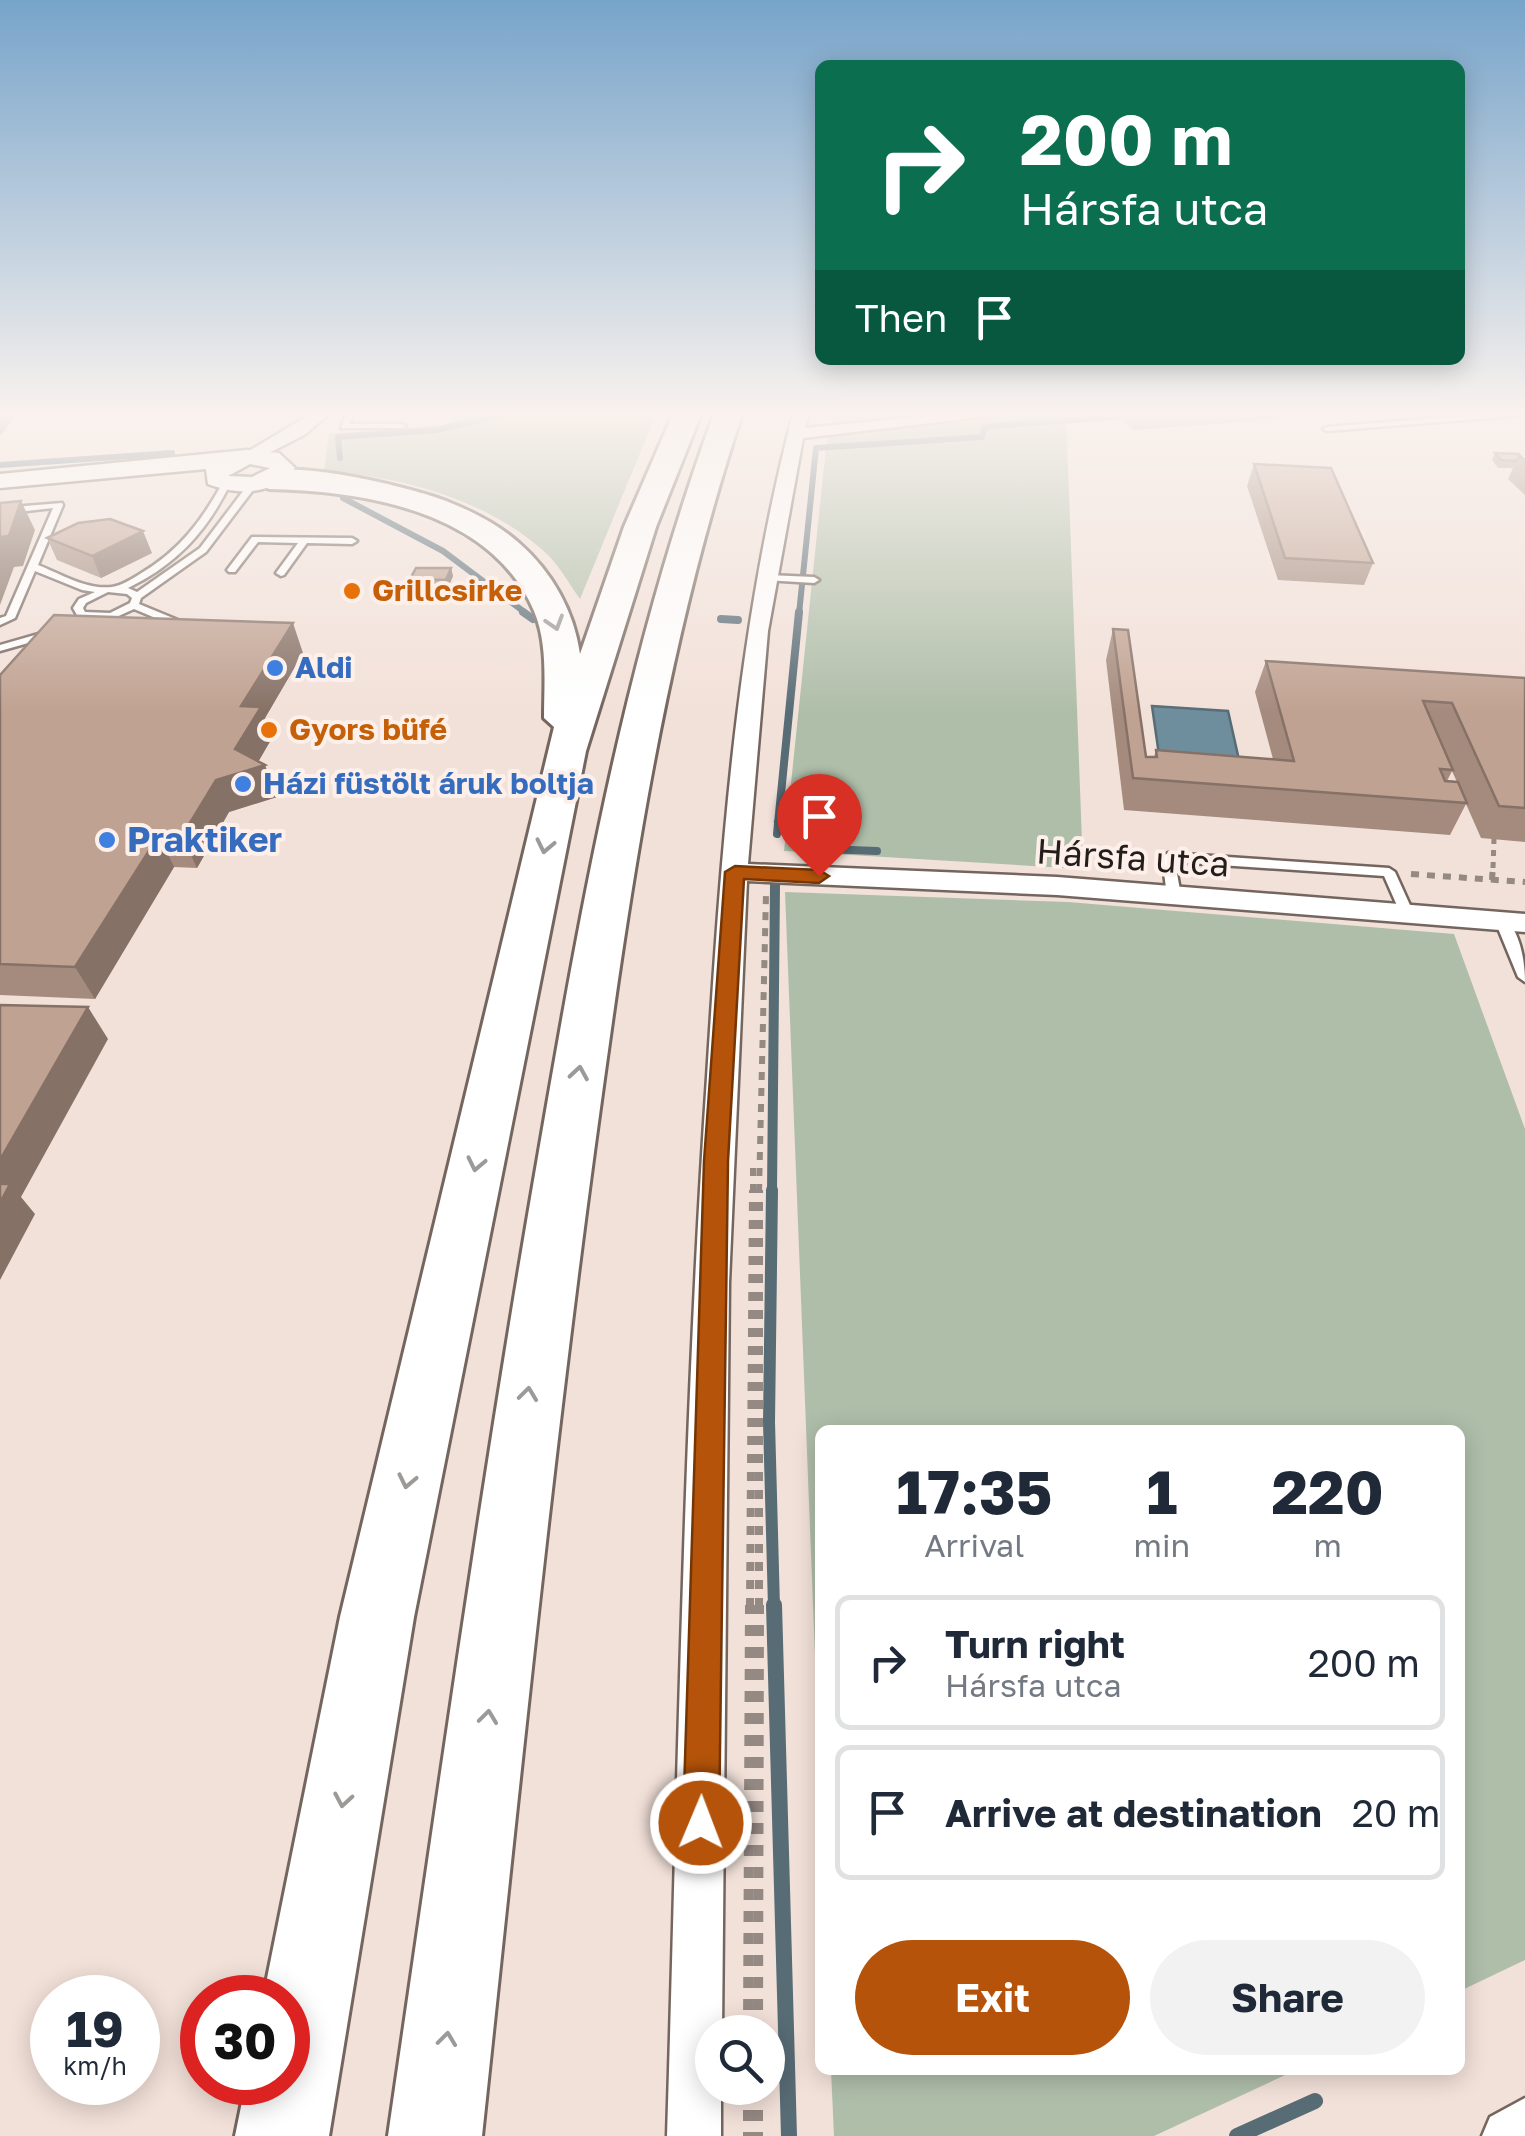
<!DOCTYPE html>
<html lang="en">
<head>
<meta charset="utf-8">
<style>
  :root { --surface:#fff; --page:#f2f2f3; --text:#1f2937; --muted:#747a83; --line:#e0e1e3; --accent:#b45309 }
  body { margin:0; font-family:"Golos Text",sans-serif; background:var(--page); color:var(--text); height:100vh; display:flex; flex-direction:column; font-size:38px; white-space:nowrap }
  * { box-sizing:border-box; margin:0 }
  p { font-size:32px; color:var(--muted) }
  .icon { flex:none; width:55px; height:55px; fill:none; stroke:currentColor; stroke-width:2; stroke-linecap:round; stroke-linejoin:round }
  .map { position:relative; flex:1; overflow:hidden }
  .details { position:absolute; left:815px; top:1425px; width:650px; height:650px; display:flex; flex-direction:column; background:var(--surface); border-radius:15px; box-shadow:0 5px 25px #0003 }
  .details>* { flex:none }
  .guide { position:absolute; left:815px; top:60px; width:650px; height:305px; border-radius:15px; box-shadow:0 5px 25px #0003; background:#0b6e4f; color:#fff; overflow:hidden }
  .buttons { position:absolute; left:695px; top:2015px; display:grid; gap:20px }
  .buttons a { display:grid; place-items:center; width:90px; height:90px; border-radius:50%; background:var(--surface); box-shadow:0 5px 25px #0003; font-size:50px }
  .speed { position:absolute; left:30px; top:1975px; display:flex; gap:20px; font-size:50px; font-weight:700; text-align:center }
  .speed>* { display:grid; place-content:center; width:130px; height:130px; border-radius:50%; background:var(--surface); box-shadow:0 5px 25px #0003; line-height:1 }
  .speed small { font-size:25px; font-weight:400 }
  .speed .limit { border:15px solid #d22; background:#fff; color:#111 }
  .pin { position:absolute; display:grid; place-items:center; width:85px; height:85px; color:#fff; margin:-102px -42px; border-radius:50% 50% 50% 0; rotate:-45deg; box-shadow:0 0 10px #0007 }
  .pin .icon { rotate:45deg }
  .me { position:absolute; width:110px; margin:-55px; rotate:1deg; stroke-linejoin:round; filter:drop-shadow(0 0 8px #0008) }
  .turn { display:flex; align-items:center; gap:35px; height:210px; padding:0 40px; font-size:45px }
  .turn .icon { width:130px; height:130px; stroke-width:2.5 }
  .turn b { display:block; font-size:70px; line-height:85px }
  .then { display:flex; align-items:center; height:95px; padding:0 40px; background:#0003; gap:20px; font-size:38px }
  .eta { display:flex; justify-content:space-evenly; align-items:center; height:170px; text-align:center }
  .eta b { font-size:60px; font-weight:700; line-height:70px }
  .primary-button { display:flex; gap:20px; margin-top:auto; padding:20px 40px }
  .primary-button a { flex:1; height:115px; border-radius:60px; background:var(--accent); color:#fff; font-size:40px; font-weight:700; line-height:115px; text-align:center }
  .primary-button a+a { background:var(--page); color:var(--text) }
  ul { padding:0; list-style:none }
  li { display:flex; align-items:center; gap:30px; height:135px; margin:0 20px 15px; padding:0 20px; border:5px solid var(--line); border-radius:15px }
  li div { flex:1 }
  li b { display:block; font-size:38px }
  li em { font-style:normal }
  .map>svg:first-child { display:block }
  .green { fill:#afbea9 }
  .water { fill:#6e8d9d; stroke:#586c76; stroke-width:2.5 }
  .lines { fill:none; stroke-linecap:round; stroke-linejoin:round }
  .stream-far4 { stroke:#586c76; stroke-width:6 }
  .stream-far3 { stroke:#586c76; stroke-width:8 }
  .stream-far2 { stroke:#586c76; stroke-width:10 }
  .stream-far1 { stroke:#586c76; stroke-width:12 }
  .stream { stroke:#586c76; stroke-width:16 }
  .lane-casing { stroke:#74665e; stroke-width:5 }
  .street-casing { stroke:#74665e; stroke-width:5 }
  .secondary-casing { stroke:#74665e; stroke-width:5 }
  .highway-casing { stroke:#74665e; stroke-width:6 }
  .path-far3 { stroke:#958983; stroke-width:5; stroke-dasharray:6 6; stroke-linecap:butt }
  .path-far2 { stroke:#958983; stroke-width:6; stroke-dasharray:8 8; stroke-linecap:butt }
  .path-far1 { stroke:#958983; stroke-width:8; stroke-dasharray:9 9; stroke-linecap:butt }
  .path { stroke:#958983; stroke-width:10; stroke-dasharray:11 11; stroke-linecap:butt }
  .lane { fill:#fff; fill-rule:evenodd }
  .street { fill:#fff; fill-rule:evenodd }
  .secondary { fill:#fff; fill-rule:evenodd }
  .highway { fill:#fff; fill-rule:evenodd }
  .wall { fill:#a58b7e; fill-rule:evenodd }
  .shaded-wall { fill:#867166 }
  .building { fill:#c0a292; stroke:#867166; stroke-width:2.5 }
  .oneway { stroke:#9c9a98 }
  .route { fill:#b45309; stroke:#753606; stroke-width:2.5 }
  .food-dot { fill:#e8710a; stroke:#fdefe9; stroke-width:4 }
  .shop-dot { fill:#3f7fe0; stroke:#fdefe9; stroke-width:4 }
  .labels { text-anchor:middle; stroke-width:8; stroke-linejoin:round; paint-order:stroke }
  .far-food-label { font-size:30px; font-weight:bold; fill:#c56008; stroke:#fdefe9; text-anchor:start }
  .far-shop-label { font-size:30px; font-weight:bold; fill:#366cbe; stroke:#fdefe9; text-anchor:start }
  .shop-label { font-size:35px; font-weight:bold; fill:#366cbe; stroke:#fdefe9; text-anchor:start }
  .street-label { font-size:35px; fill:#241e1b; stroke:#fdefe9 }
</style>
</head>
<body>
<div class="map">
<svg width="1525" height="2136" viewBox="0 0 1525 2136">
  <rect width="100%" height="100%" fill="#f2e1d9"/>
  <!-- green -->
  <g class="green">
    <path d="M457,414H656L580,599C570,585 560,567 548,555C488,499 403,477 324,471L329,434L445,425Z"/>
    <polygon points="834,414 1066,414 1083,869 784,851 826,447"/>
    <polygon points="785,892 1068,902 1454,934 1525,1129 1525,1960 1460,1991 1460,1430 820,1430 820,1783"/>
    <polygon points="831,2070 1296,2070 1154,2136 834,2136"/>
  </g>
  <!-- water -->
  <polygon class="water" points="1152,706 1228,711 1244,782 1162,776"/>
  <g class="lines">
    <!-- stream-far4 -->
    <g class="stream-far4">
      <polyline points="340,458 338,437 436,430 506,414"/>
      <polyline points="0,465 172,453"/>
      <polyline points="343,498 443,551 527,614"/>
      <polyline points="799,614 816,448 982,437 984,428 993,426 1149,414"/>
    </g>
    <!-- stream-far3 -->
    <g class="stream-far3">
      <polyline points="523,612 533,619"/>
      <polyline points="721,619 738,620"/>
      <polyline points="778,822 798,848 877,851"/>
      <polyline points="777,834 799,612"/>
    </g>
    <!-- stream-far2 -->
    <polyline class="stream-far2" points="772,1192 775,885"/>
    <!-- stream-far1 -->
    <polyline class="stream-far1" points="772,1190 769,1422 774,1607"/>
    <!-- stream -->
    <g class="stream">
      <polyline points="774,1605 789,2136"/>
      <polyline points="1237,2136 1315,2101"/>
    </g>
    <!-- lane casing -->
    <g class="lane-casing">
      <g id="lane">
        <polygon points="346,414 354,414 349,424 402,424 406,426 402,428 341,428"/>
        <polygon points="1486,414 1525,415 1327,431 1323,429 1327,427"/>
        <path d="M223,482L230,484C207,531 176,565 128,588L137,592L200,548L250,482H256V486L206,552L141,598L139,604L185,623V627H177L134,609L112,619L78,617L73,608L79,599L95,592L82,590L35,571L15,618L0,625V618L6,616L53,508L0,514V508L62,503L63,505L38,565C61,574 86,590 112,587C121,586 132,579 140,574C179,551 202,521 223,482ZM108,592L127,594L132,598L130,603L110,613L85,612L83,608L86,603Z"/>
        <polygon points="252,537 352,538 357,541 352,544 307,543 284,575 281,576 276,573 298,543 258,542 235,572 229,572 227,570"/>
        <polygon points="768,575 814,577 819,580 814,583 765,580 765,576"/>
        <polygon points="49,631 54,634 53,636 0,651 0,645"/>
        <polygon points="1168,853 1389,868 1395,872 1414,914 1412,917 1402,917 1384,876 1175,862 1181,896 1174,900 1167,896 1162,857"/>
        <path d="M1502,916C1520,929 1525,961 1525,982L1518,977L1495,921Z"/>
      </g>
    </g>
    <!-- street casing -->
    <g class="street-casing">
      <g id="street">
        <polygon points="311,414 329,414 304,435 253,461 239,457"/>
        <path d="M793,414H809L805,428L946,414H1006L803,438L768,631L748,864L1057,877L1525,914V932L1057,895L747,881L729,1283L722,2032H712V2088H721V2136H667C678,1783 683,1429 707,1077C721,854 736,631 793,414Z"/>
        <polygon points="1525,2098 1525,2136 1482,2136 1490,2117"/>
      </g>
    </g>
    <!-- secondary casing -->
    <g class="secondary-casing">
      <path id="secondary" d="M247,450L279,453L295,468C274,495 238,496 208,484L206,469L0,488V474ZM250,464L270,468L252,477L228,476Z"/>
    </g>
    <!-- highway casing -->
    <g class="highway-casing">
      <g id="highway">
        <path d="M673,414H701L656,527L586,751L414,1617L329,2136H235L246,2082H288V1998H263L340,1617L554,727L544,718C544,683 548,644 534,611C491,511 365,491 269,489L254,480C273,452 416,489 446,501C471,511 498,524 519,543C552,572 574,611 580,654L624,527Z"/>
        <path d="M714,414H742C662,654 628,902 594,1152C550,1479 517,1808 482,2136H388C436,1807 482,1478 539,1151C582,901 626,653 714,414Z"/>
      </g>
    </g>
    <!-- path-far3 -->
    <polyline class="path-far3" points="1493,868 1494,839"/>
    <!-- path-far2 -->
    <g class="path-far2">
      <polyline points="1411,874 1525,882"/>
      <polyline points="1492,880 1493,865"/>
      <polyline points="753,1192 753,1163"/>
      <polyline points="759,1192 766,894"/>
    </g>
    <!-- path-far1 -->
    <g class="path-far1">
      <polyline points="750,1607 753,1190"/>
      <polyline points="759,1607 759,1190"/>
    </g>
    <!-- path -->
    <g class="path">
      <polyline points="748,2032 750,1605"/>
      <polyline points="758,2032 759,1605"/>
      <polyline points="748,2088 748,2136"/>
      <polyline points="758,2088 758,2136"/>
    </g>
    <!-- lane -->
    <use href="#lane" class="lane"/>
    <!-- street -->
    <use href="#street" class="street"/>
    <!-- secondary -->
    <use href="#secondary" class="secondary"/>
    <!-- highway -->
    <use href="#highway" class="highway"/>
  </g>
  <!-- wall -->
  <g class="wall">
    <polygon points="1122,414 1293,414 1292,418 1134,430 1121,418"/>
    <polygon points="1495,453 1525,458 1525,495 1508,479 1513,468 1498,468 1492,460"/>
    <polygon points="1254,464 1373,563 1364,585 1278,580 1247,486"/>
    <polygon points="47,538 152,553 101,578 57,560"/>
    <polygon points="451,568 453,576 448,588 412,587 410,579"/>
    <path d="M1113,629L1146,757H1154L1156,750L1273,759L1255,692L1266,661L1525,678V842L1481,838L1466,804L1450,835L1124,810L1106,660ZM1452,771L1457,782L1447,781Z"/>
    <polygon points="303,653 265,718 272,738 258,762 277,797 229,812 197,868 174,867 95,999 0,995 0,675"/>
  </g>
  <!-- shaded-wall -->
  <g class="shaded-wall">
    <polygon points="0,414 17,414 0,436"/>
    <polygon points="21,501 35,530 23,566 14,567 0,605 0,537"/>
    <polygon points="143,531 152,553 101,578 92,556"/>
    <polygon points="451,568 453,576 448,588 446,580"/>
    <polygon points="293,623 303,653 265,718 272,738 254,769 265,765 277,797 229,812 197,868 182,836 235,749 241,706"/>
    <polygon points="159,835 174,867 95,999 75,967"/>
    <polygon points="88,1007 108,1039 21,1197 35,1214 0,1280 0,1160"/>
  </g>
  <!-- building -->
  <g class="building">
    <polygon points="1135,414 1165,414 1137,416"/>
    <polygon points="1495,453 1519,454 1522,458 1518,458 1516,461 1501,460"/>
    <polygon points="1254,464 1331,468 1373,563 1285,558"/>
    <polygon points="21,501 9,536 0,537 0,503"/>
    <polygon points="110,519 143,531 92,556 47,538 78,523"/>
    <polygon points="416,568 451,568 446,580 410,579"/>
    <polygon points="54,615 293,623 241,706 261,707 235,749 265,765 216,780 182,836 159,835 75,967 0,964 0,675"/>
    <polygon points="1113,629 1128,630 1146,757 1157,757 1156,750 1294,761 1266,661 1525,678 1525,808 1499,806 1452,703 1423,701 1453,770 1440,769 1445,781 1458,782 1467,803 1133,778"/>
    <polygon points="0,1005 88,1007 0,1160"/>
    <polygon points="0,1184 10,1184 0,1203"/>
  </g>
  <!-- one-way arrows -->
  <defs><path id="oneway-chevron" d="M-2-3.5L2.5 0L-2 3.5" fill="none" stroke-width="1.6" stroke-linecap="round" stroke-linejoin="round" transform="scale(2.5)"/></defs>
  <g class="oneway">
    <use href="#oneway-chevron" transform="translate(555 623) rotate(73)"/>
    <use href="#oneway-chevron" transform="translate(545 846) rotate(102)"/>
    <use href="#oneway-chevron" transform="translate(579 1073) rotate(-81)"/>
    <use href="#oneway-chevron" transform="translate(476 1164) rotate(102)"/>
    <use href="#oneway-chevron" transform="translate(528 1394) rotate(-83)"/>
    <use href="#oneway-chevron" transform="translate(407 1481) rotate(102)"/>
    <use href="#oneway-chevron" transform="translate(488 1717) rotate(-83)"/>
    <use href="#oneway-chevron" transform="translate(343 1800) rotate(100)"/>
    <use href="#oneway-chevron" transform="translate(447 2039) rotate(-83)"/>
  </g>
  <!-- sky -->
  <linearGradient id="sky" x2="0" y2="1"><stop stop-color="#77a4ca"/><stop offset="0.58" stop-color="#f9f2ee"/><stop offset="1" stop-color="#f9f2ee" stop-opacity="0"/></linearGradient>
  <rect width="1525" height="713" fill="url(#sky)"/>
  <!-- route -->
  <polygon class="route" points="735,866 819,870 829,876 819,883 744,879 728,1161 719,1823 713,1836 701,1841 689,1836 683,1823 704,1161 725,872"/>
  <!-- markers -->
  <g class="food-dot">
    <circle cx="352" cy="591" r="10"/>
    <circle cx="269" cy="730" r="10"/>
  </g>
  <g class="shop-dot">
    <circle cx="275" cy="668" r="10"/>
    <circle cx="243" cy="784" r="10"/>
    <circle cx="107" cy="840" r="10"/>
  </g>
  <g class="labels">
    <!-- far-food labels -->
    <g class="far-food-label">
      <text x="372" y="601">Grillcsirke</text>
      <text x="289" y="740">Gyors büfé</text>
    </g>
    <!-- far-shop labels -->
    <g class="far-shop-label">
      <text x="295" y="678">Aldi</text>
      <text x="263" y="794">Házi füstölt áruk boltja</text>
    </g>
    <!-- shop labels -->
    <g class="shop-label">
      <text x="127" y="852">Praktiker</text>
    </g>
    <!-- street labels -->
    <g class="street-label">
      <text transform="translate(1133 858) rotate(4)" y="12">Hársfa utca</text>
    </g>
  </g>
</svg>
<div class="buttons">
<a><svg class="icon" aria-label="search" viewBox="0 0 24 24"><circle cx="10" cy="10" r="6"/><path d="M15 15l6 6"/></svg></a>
</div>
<div class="speed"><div>19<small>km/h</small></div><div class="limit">30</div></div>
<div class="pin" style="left:819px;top:876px;background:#d93025"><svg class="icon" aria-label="arrive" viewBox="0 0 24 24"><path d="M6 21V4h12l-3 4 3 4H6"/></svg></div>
<svg class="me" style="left:701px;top:1823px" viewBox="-20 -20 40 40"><circle r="17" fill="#b45309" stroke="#fff" stroke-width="3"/><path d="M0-11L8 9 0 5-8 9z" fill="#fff"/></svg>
<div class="guide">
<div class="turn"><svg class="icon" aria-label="right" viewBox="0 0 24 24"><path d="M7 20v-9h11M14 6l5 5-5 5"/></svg><div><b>200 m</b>Hársfa utca</div></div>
<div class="then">Then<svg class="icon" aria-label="arrive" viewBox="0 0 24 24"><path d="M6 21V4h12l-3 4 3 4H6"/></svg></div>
</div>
<section class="details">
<div class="eta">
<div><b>17:35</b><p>Arrival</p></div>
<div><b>1</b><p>min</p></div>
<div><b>220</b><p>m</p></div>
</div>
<ul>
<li><svg class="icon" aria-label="right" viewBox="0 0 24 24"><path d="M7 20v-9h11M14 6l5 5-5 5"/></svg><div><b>Turn right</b><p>Hársfa utca</p></div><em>200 m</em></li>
<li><svg class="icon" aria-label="arrive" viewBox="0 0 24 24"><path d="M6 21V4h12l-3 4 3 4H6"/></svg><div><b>Arrive at destination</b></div><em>20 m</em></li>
</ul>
<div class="primary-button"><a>Exit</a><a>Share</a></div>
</section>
</div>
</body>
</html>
